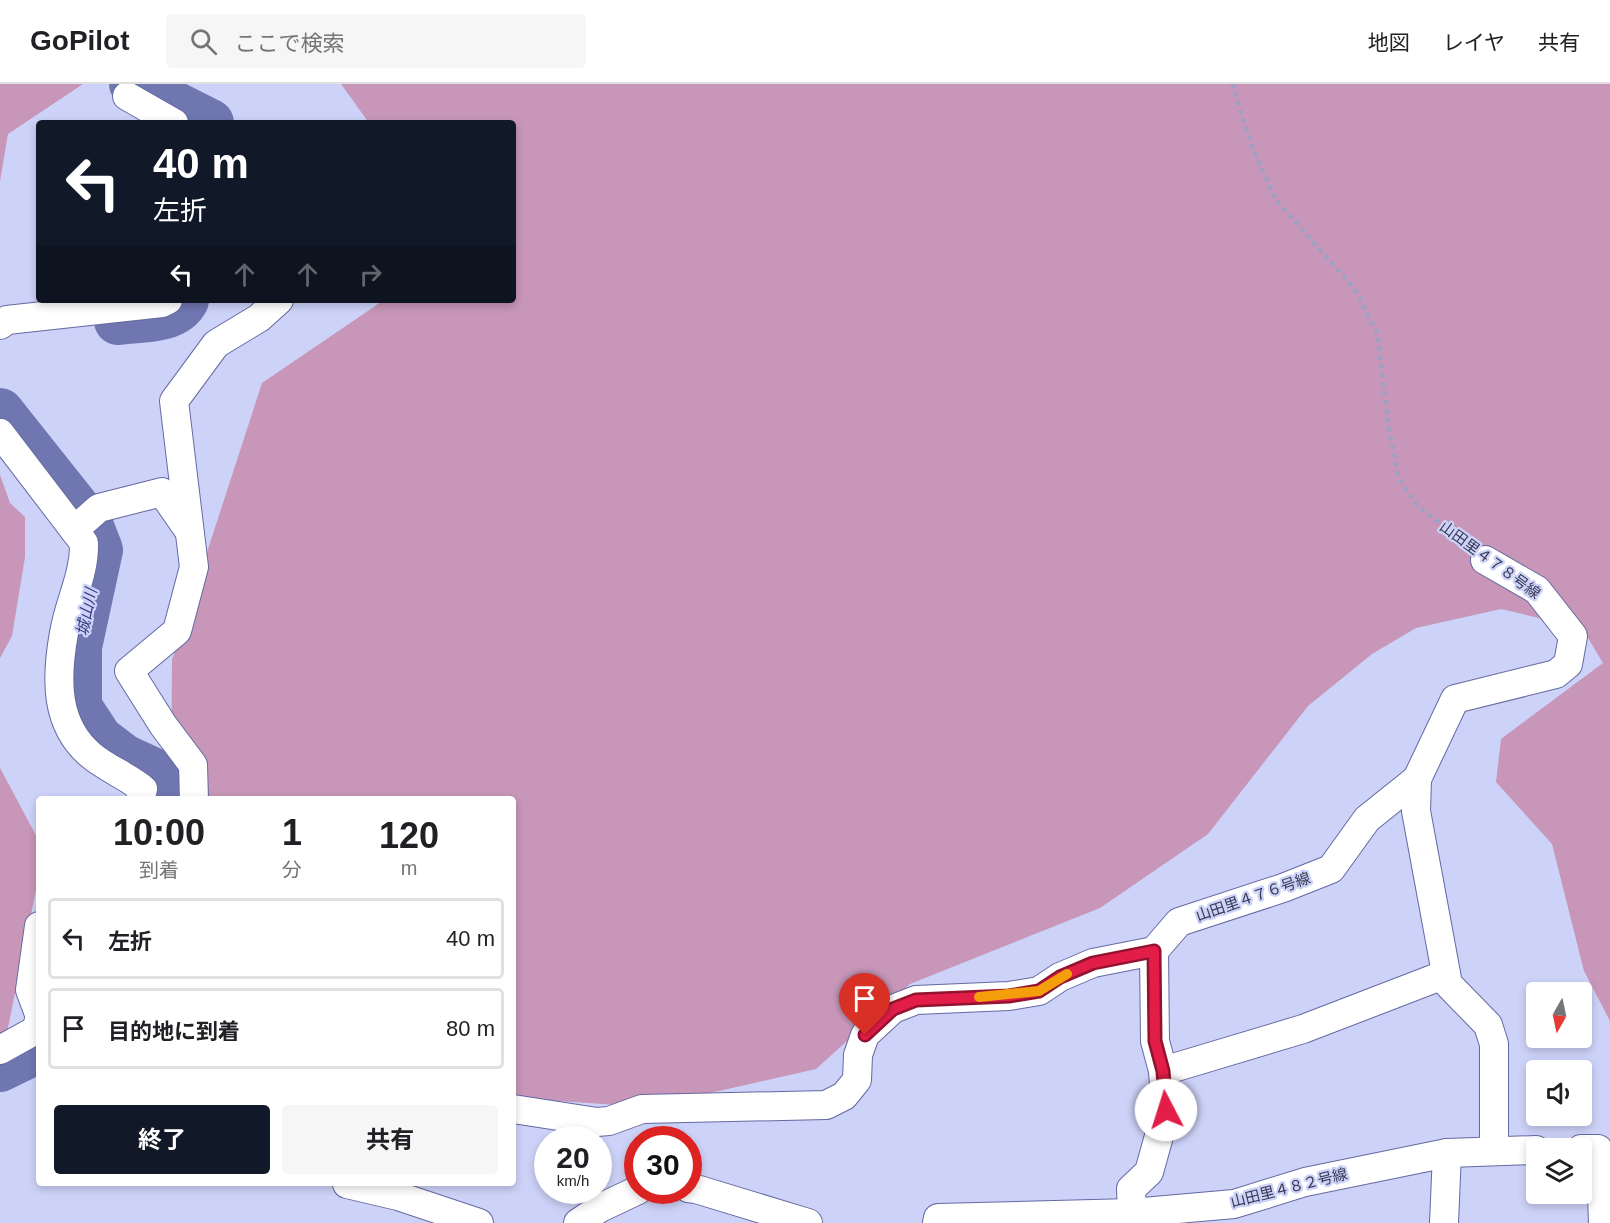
<!DOCTYPE html>
<html lang="ja">
<head>
<meta charset="utf-8">
<style>
  :root { --surface:#fff; --page:#f6f6f6; --text:#202124; --muted:#757577; --line:#e0e0e0; --accent:#111827 }
  body { margin:0; font-family:Helvetica,"Noto Sans JP",sans-serif; background:var(--page); color:var(--text); height:100vh; display:flex; flex-direction:column; font-size:22px; white-space:nowrap }
  * { box-sizing:border-box; margin:0 }
  p { font-size:20px; color:var(--muted) }
  .icon { flex:none; width:33px; height:33px; fill:none; stroke:currentColor; stroke-width:2; stroke-linecap:round; stroke-linejoin:round }
  .map { position:relative; flex:1; overflow:hidden }
  .side { position:absolute; left:36px; top:712px; width:480px; height:390px; display:flex; flex-direction:column; background:var(--surface); border-radius:6px; box-shadow:0 3px 9px #0003 }
  .side>* { flex:none }
  .banner { position:absolute; left:36px; top:36px; width:480px; height:183px; border-radius:6px; box-shadow:0 3px 9px #0003; background:#111827; color:#fff; overflow:hidden }
  .needle { width:39px; rotate:189deg }
  .tools { position:absolute; left:1526px; top:898px; display:grid; gap:12px }
  .tools a { display:grid; place-items:center; width:66px; height:66px; border-radius:6px; background:var(--surface); box-shadow:0 3px 9px #0003; font-size:30px }
  .speed { position:absolute; left:534px; top:1042px; display:flex; gap:12px; font-size:30px; font-weight:700; text-align:center }
  .speed>* { display:grid; place-content:center; width:78px; height:78px; border-radius:50%; background:var(--surface); box-shadow:0 3px 9px #0003; line-height:1 }
  .speed small { font-size:15px; font-weight:400 }
  .speed .limit { border:9px solid #d22; background:#fff; color:#111 }
  .pin { position:absolute; display:grid; place-items:center; width:51px; height:51px; color:#fff; margin:-62px -26px; border-radius:50% 50% 50% 0; rotate:-45deg; box-shadow:0 0 6px #0007 }
  .pin .icon { rotate:45deg }
  .me { position:absolute; width:66px; margin:-33px; rotate:355deg; stroke-linejoin:round; filter:drop-shadow(0 0 4px #0008) }
  .turn { display:flex; align-items:center; gap:21px; height:126px; padding:0 18px; font-size:27px }
  .turn .icon { width:78px; height:78px; stroke-width:2.5 }
  .turn b { display:block; font-size:42px; line-height:51px }
  .lanes { display:flex; align-items:center; height:57px; padding:0 18px; background:#0003; justify-content:center; gap:30px; direction:ltr }
  .lanes .off { opacity:.35 }
  .eta { display:flex; justify-content:space-evenly; align-items:center; height:102px; text-align:center }
  .eta b { font-size:36px; font-weight:700; line-height:42px }
  .button { display:flex; gap:12px; margin-top:auto; padding:12px 18px }
  .button a { flex:1; height:69px; border-radius:6px; background:var(--accent); color:#fff; font-size:24px; font-weight:700; line-height:69px; text-align:center }
  .button a+a { background:var(--page); color:var(--text) }
  ul { padding:0; list-style:none }
  li { display:flex; align-items:center; gap:18px; height:81px; margin:0 12px 9px; padding:0 6px; border:3px solid var(--line); border-radius:6px }
  li div { flex:1 }
  li b { display:block; font-size:22px }
  li em { font-style:normal }
  header { display:flex; align-items:center; gap:36px; box-sizing:border-box; height:84px; padding:0 30px; background:var(--surface); border-bottom:2px solid var(--line) }
  header strong { font-size:28px }
  nav { display:flex; gap:33px; margin-inline-start:auto; font-size:21px }
  .search { width:420px; height:54px; background:var(--page); display:flex; align-items:center; gap:15px; box-sizing:border-box; padding:0 21px; border-radius:6px; color:var(--muted); font-size:22px }
  .map>svg:first-child { display:block }
  .green { fill:#c796b8 }
  .lines { fill:none; stroke-linecap:round; stroke-linejoin:round }
  .river { stroke:#7076b0; stroke-width:48 }
  .minor-casing { stroke:#6469a1; stroke-width:30 }
  .path { stroke:#9da2c4; stroke-width:4; stroke-dasharray:4.5 4.5; stroke-linecap:butt }
  .minor { stroke:#fff; stroke-width:28 }
  .route-casing { stroke:#92132f; stroke-width:15 }
  .route { stroke:#e11d48; stroke-width:10 }
  .slow { stroke:#f59e0b; stroke-width:10 }
  .labels { text-anchor:middle; stroke-width:4.5; stroke-linejoin:round; paint-order:stroke }
  .street-label { font-size:15px; fill:#363952; stroke:#cdd2f8 }
  .water-label { font-size:16px; font-style:italic; fill:#373880; stroke:#cdd2f8 }
</style>
</head>
<body>
<header>
<strong>GoPilot</strong>
<div class="search"><svg class="icon" aria-label="search" viewBox="0 0 24 24"><circle cx="10" cy="10" r="6"/><path d="M15 15l6 6"/></svg>ここで検索</div>
<nav><a>地図</a><a>レイヤ</a><a>共有</a></nav>
</header>
<div class="map">
<svg width="1610" height="1139" viewBox="0 0 1610 1139">
  <rect width="100%" height="100%" fill="#cdd2f8"/>
  <!-- green -->
  <g class="green">
    <polygon points="0,0 83,0 8,50 0,97"/>
    <polygon points="341,0 1610,0 1610,937 1584,887 1552,760 1496,698 1501,655 1603,579 1582,544 1501,525 1416,544 1372,570 1308,622 1208,750 1100,824 910,900 816,985 648,1023 513,1014 513,716 171,716 172,576 262,299 384,216 513,216 513,39 369,39"/>
    <polygon points="0,391 10,419 25,433 25,473 12,552 0,574"/>
    <polygon points="0,684 39,757 39,791 0,983"/>
  </g>
  <g class="lines">
    <!-- river -->
    <g class="river">
      <polyline points="133,0 210,39"/>
      <path d="M118,237C139,234 174,237 185,216"/>
      <polyline points="0,328 89,440 99,466 78,563 78,623 99,655 124,674 165,693 166,716"/>
      <polyline points="0,984 39,965"/>
    </g>
    <!-- minor casing -->
    <g class="minor-casing">
      <g id="minor">
        <polyline points="127,12 174,39"/>
        <polyline points="0,241 7,236 162,219 168,216"/>
        <path d="M0,349L84,459C85,490 69,518 64,549C56,593 54,641 92,672C108,685 127,692 143,705L140,716"/>
        <polyline points="74,446 99,424 162,408 187,444"/>
        <polyline points="1485,476 1537,506 1573,552 1568,580 1556,590 1455,615 1417,695 1416,727 1448,900 1488,941 1494,960 1494,1066"/>
        <polyline points="194,716 193,681 163,641 129,587 177,547 194,483 174,317 216,260 259,234 279,216"/>
        <polyline points="39,842 30,906 39,930"/>
        <polyline points="0,966 36,946 39,936"/>
        <polyline points="1163,987 1303,945 1446,890"/>
        <polyline points="513,1025 597,1038 609,1037 642,1025 826,1021 844,1012 857,996 858,971 865,951 893,925 916,916 1009,912 1039,907 1060,893 1093,879 1154,867"/>
        <polyline points="1581,1065 1598,1065 1601,1084 1603,1139"/>
        <polyline points="347,1100 398,1112 479,1139"/>
        <polyline points="688,1104 696,1105 808,1139"/>
        <polyline points="1132,1129 1131,1105 1149,1088 1166,1027 1163,987 1155,957 1154,867 1179,838 1283,804 1331,785 1367,735 1417,695"/>
        <polyline points="578,1139 600,1124 638,1106"/>
        <polyline points="937,1139 938,1134 1132,1129 1234,1120 1305,1098 1447,1069 1536,1066"/>
        <polyline points="1444,1139 1447,1069"/>
      </g>
    </g>
    <!-- path -->
    <polyline class="path" points="1232,0 1252,63 1276,116 1354,204 1377,249 1389,346 1399,395 1417,421 1465,460"/>
    <!-- minor -->
    <use href="#minor" class="minor"/>
  </g>
  <g class="lines">
    <!-- route casing -->
    <g class="route-casing">
      <polyline id="route" points="865,951 893,925 916,916 1009,912 1039,907 1060,893 1093,879 1154,867 1155,957 1163,987 1166,1026"/>
    </g>
    <!-- route -->
    <use href="#route" class="route"/>
    <!-- slow -->
    <polyline class="slow" points="979,913 1039,907 1067,890"/>
  </g>
  <g class="labels">
    <!-- street labels -->
    <g class="street-label">
      <text transform="translate(1490 476) rotate(36)" y="5">山田里４７８号線</text>
      <text transform="translate(1253 813) rotate(-19)" y="5">山田里４７６号線</text>
      <text transform="translate(1289 1104) rotate(-14)" y="5">山田里４８２号線</text>
    </g>
    <!-- water labels -->
    <g class="water-label">
      <text transform="translate(86 528) rotate(-78)" y="6">城山川</text>
    </g>
  </g>
</svg>
<div class="tools">
<a><svg class="needle" viewBox="-14 -14 28 28"><path d="M0-13l5 13h-10z" fill="#e53935"/><path d="M0 13l5-13h-10z" fill="#757577"/></svg></a>
<a><svg class="icon" aria-label="sound" viewBox="0 0 24 24"><path d="M4 9h4l5-4v14l-5-4H4zM17 9q2 3 0 6"/></svg></a>
<a><svg class="icon" aria-label="layers" viewBox="0 0 24 24"><path d="M12 4l9 5-9 5-9-5zM3 14l9 5 9-5"/></svg></a>
</div>
<div class="speed"><div>20<small>km/h</small></div><div class="limit">30</div></div>
<div class="pin" style="left:865px;top:951px;background:#d93025"><svg class="icon" aria-label="arrive" viewBox="0 0 24 24"><path d="M6 21V4h12l-3 4 3 4H6"/></svg></div>
<svg class="me" style="left:1166px;top:1026px" viewBox="-20 -20 40 40"><circle r="19" fill="#fff"/><path d="M0-13L10 11 0 6-10 11z" fill="#e11d48"/></svg>
<div class="banner">
<div class="turn"><svg class="icon" aria-label="left" viewBox="0 0 24 24"><path d="M17 20v-9H6M10 6l-5 5 5 5"/></svg><div><b>40 m</b>左折</div></div>
<div class="lanes"><svg class="icon" aria-label="left" viewBox="0 0 24 24"><path d="M17 20v-9H6M10 6l-5 5 5 5"/></svg><svg class="icon off" aria-label="ahead" viewBox="0 0 24 24"><path d="M12 20V5M6 11l6-6 6 6"/></svg><svg class="icon off" aria-label="ahead" viewBox="0 0 24 24"><path d="M12 20V5M6 11l6-6 6 6"/></svg><svg class="icon off" aria-label="right" viewBox="0 0 24 24"><path d="M7 20v-9h11M14 6l5 5-5 5"/></svg></div>
</div>
<section class="side">
<div class="eta">
<div><b>10:00</b><p>到着</p></div>
<div><b>1</b><p>分</p></div>
<div><b>120</b><p>m</p></div>
</div>
<ul>
<li><svg class="icon" aria-label="left" viewBox="0 0 24 24"><path d="M17 20v-9H6M10 6l-5 5 5 5"/></svg><div><b>左折</b></div><em>40 m</em></li>
<li><svg class="icon" aria-label="arrive" viewBox="0 0 24 24"><path d="M6 21V4h12l-3 4 3 4H6"/></svg><div><b>目的地に到着</b></div><em>80 m</em></li>
</ul>
<div class="button"><a>終了</a><a>共有</a></div>
</section>
</div>
</body>
</html>
